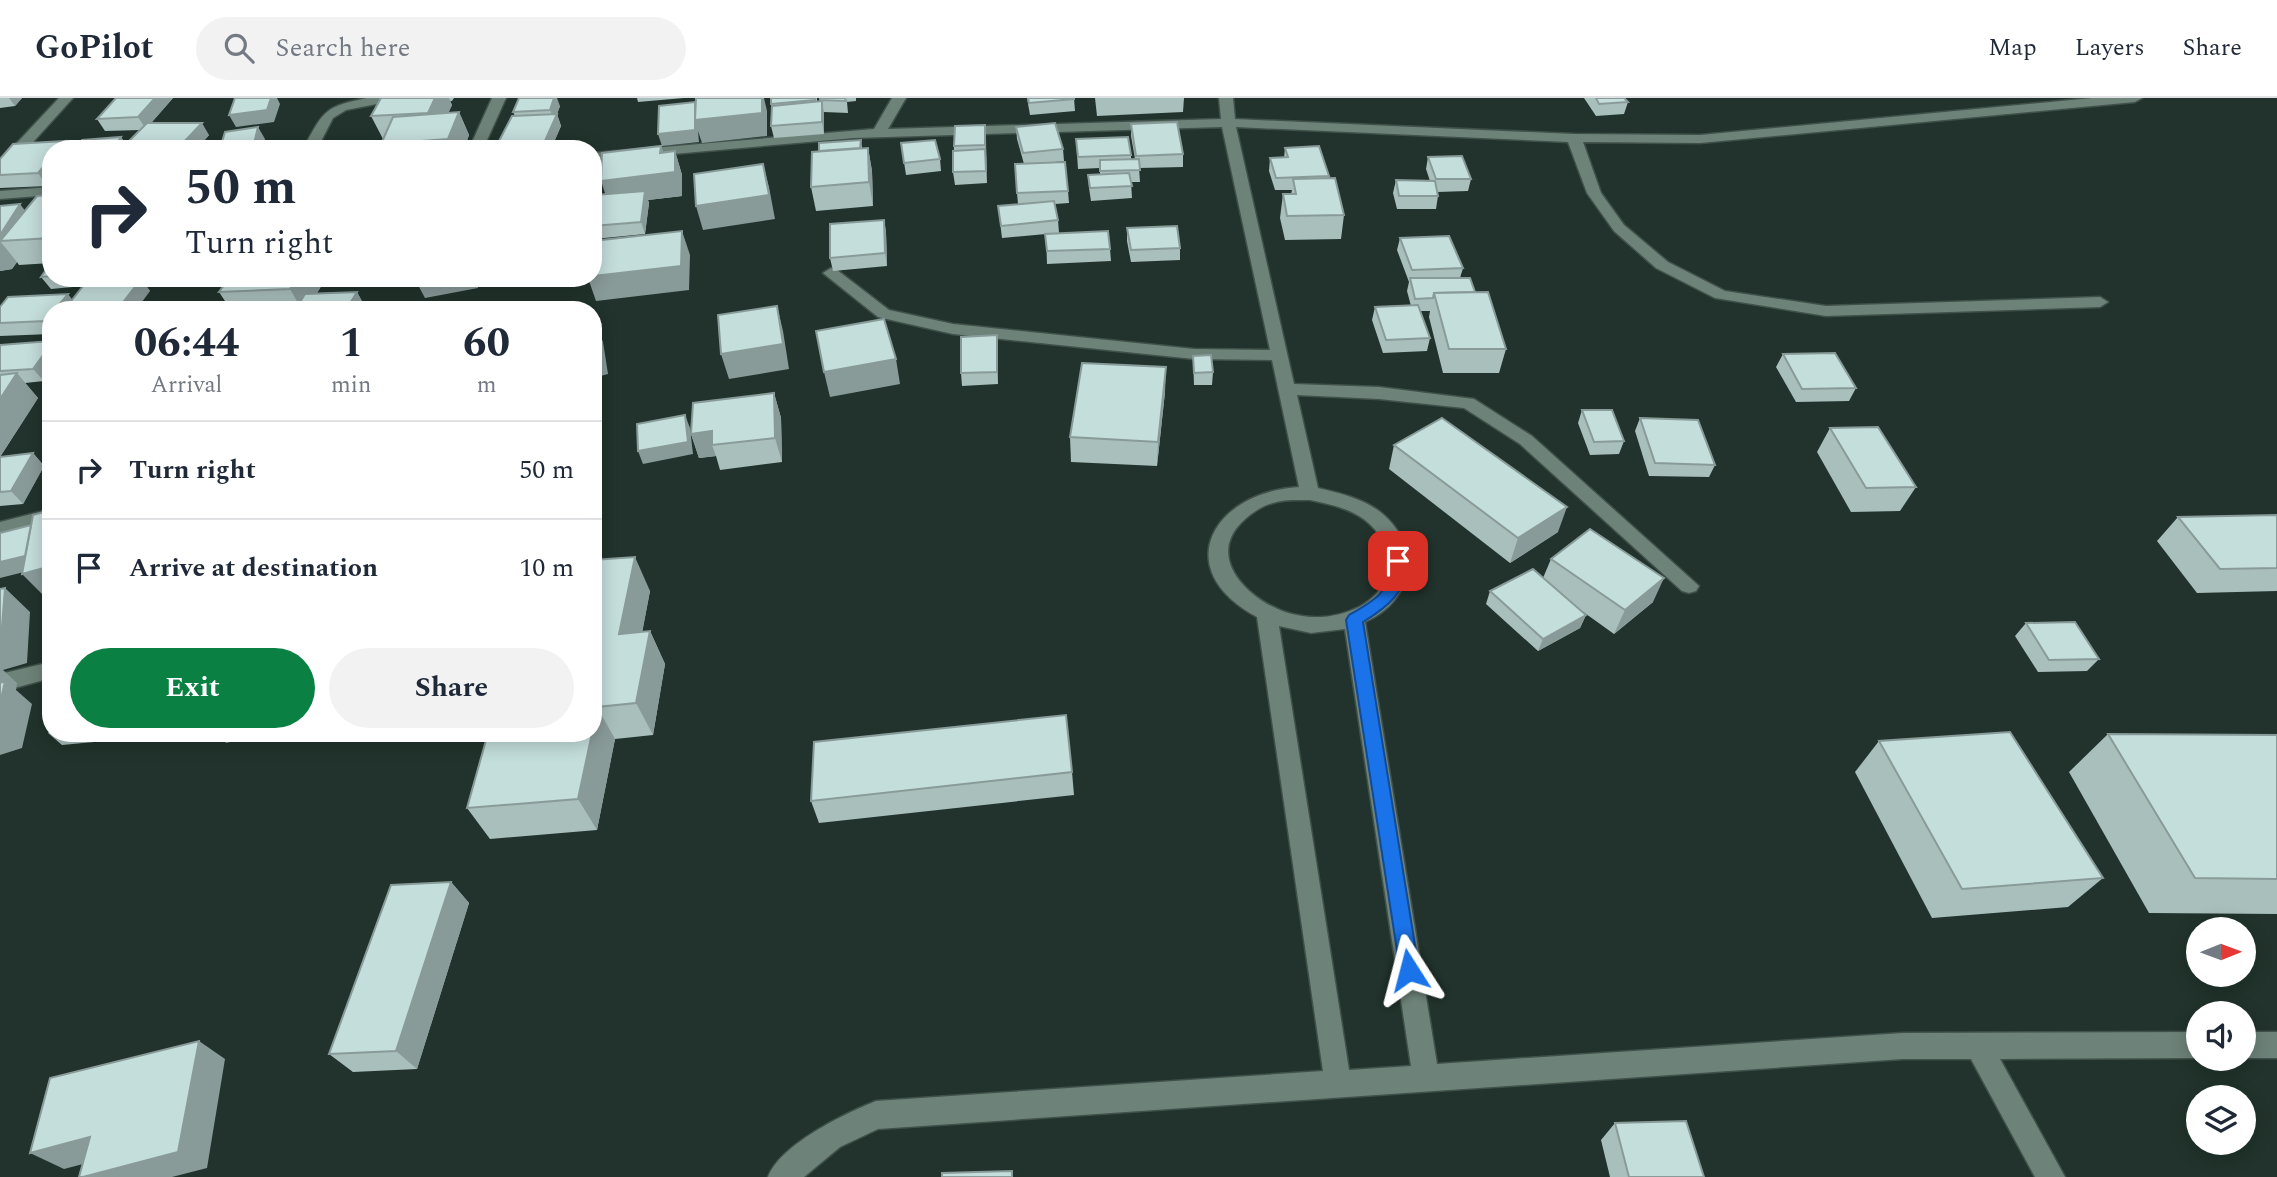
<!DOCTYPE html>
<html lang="en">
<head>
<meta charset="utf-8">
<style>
  :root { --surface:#fff; --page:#f2f2f3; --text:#1f2937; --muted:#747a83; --line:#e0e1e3; --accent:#0b8043 }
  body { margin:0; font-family:Spectral,serif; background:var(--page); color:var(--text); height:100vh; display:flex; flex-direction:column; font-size:26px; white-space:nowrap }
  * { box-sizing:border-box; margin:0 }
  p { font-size:23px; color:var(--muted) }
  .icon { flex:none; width:38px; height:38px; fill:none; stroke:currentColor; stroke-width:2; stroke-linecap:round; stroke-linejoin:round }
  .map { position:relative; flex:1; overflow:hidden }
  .details { position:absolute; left:42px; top:203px; width:560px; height:441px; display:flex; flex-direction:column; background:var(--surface); border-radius:28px; box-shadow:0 4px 18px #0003 }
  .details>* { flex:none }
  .banner { position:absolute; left:42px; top:42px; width:560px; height:147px; border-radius:28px; box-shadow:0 4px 18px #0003; background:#fff; color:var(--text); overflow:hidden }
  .needle { width:46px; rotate:89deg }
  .fabs { position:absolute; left:2186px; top:819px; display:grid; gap:14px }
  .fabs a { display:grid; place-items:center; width:70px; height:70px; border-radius:50%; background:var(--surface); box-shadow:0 4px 18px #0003; font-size:35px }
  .pin { position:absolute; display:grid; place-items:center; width:60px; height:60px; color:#fff; margin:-30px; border-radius:14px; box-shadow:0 4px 10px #0006 }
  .me { position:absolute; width:77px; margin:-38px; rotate:351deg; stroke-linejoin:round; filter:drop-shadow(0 0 5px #0008) }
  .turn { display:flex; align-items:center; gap:24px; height:147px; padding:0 28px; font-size:32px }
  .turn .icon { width:91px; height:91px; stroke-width:2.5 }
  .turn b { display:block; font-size:49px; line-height:60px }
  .eta { display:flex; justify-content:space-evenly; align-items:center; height:119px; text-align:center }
  .eta b { font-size:42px; font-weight:700; line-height:49px }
  .cta { display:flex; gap:14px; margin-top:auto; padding:14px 28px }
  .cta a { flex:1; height:80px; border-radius:42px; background:var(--accent); color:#fff; font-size:28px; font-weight:700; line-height:80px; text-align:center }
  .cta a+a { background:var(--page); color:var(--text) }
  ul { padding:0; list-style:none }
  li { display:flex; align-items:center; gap:21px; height:98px; padding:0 28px; border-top:2px solid var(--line) }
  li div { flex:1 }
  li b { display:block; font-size:26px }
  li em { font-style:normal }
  header { display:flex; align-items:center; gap:42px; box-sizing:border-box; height:98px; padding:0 35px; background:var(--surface); border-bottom:2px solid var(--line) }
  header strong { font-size:33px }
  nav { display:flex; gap:38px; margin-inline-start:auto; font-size:24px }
  .search { width:490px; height:63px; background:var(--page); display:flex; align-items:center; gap:18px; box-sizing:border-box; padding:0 24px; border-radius:38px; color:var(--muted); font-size:26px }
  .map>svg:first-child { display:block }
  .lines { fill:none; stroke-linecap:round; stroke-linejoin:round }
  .minor-casing { stroke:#40504a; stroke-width:3 }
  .minor { fill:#6d8279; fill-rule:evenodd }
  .wall { fill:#a9bfbc }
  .shaded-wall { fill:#899b99 }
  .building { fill:#c4dedb; stroke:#899b99; stroke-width:2 }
  .route { fill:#1a73e8; stroke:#114b97; stroke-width:2 }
</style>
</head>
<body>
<header>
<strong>GoPilot</strong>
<div class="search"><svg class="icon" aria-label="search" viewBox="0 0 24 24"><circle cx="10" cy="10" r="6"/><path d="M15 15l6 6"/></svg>Search here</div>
<nav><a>Map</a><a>Layers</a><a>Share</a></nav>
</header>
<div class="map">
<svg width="2277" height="1079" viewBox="0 0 2277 1079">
  <rect width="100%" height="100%" fill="#21332c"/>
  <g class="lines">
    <!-- minor casing -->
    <g class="minor-casing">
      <g id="minor">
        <polygon points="59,0 73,0 5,75 0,76 0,63"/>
        <path d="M367,0H394L392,3L346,12L333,20L317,51H303C324,13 323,9 367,0Z"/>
        <polygon points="492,0 506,0 483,51 469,51"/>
        <path d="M892,0H906L888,31L1221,21L1219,0H1233L1235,21L1574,36L1700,37L2092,0H2142L2135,4L1700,45L1583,44L1601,95L1624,127L1668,164L1725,193L1826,208L2100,199L2108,204L2100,209L1826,218L1715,200L1656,170L1614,133L1587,95L1568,44L1236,29L1294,286L1379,289L1474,301L1532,338L1699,488L1696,493L1689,495L1682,493L1520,346L1464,310L1379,301L1297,297L1318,390C1339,395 1361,400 1379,413C1423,447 1415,502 1365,524L1437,966L1903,935L2198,934V960L2000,961L2065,1079H2035L1971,961H1903L878,1031L840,1049L804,1079H768C781,1046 844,1016 876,1003L1323,973L1257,519C1168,471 1213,394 1299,389L1272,262L1194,261L953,236L878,219L823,175L831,170L837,172L889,212L953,226L1194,251L1270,252L1222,29L854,40L593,63V55L874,31ZM1310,402C1329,406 1349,410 1365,422C1397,447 1397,489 1359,509C1339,519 1315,522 1292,516C1255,507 1204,463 1241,425C1250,416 1261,408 1273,405C1284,401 1298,402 1310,402ZM1279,528L1311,535L1345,531L1411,968L1349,972Z"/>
        <polygon points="51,89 51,97 0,101 0,93"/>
        <polygon points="51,411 51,425 0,438 0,424"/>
        <polygon points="51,564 51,580 0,594 0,576"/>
        <rect x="2244" y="934" width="33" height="26"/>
      </g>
    </g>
    <!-- minor -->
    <use href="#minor" class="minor"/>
  </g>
  <!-- wall -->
  <g class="wall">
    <polygon points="0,0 22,0 15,8 0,10"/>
    <polygon points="116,0 173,0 151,25 209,37 197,51 75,51 121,39 126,46 141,32 105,33 97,21"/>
    <polygon points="381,0 454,0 452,3 450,3 452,7 448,15 459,14 469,37 464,51 383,51 381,46 383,41 371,18"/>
    <polygon points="637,0 684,0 638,4"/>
    <polygon points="817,0 817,4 820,3 820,0 856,0 856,3 847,4 848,15 824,14 824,36 774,40 771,28 771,6"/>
    <polygon points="1027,0 1074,0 1075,13 1030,17"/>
    <polygon points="1095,0 1184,0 1183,14 1097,18"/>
    <polygon points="1584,0 1624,0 1628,4 1624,16 1596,18"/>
    <polygon points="560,8 557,16 561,28 551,51 501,51 498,45 515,18 513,14"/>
    <polygon points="1131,26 1183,56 1183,69 1139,70 1140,84 1131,84 1132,100 1091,103 1089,90 1088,77 1100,77 1100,70 1078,71 1076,41 1131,57 1131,61 1135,61 1131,38"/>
    <polygon points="985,27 987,85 955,87 953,74 954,48"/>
    <polygon points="1016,29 1063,51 1064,63 1045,65 1068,93 1069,105 1055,106 1058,122 1059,135 1110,151 1111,163 1047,166 1046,136 1002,140 998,108 1018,106 1017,95 1024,66 1017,41"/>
    <polygon points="861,42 862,50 868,50 872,73 873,108 816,113 811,89 819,53"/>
    <polygon points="901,45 940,61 941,73 906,77"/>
    <polygon points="661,48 663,54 675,53 682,77 682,98 648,102 649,105 645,136 594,141 593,105 605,96"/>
    <polygon points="1285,50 1329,78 1329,80 1344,117 1341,141 1285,142 1280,120 1283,96 1291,96 1292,92 1275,92 1269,73 1270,60 1284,60"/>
    <polygon points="51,51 51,83 47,88 0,90 0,61"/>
    <polygon points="1428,59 1471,81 1468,93 1437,94 1438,98 1436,111 1397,111 1393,95 1396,82 1430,83 1426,71"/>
    <polygon points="51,97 51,180 96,180 95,183 141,181 150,193 51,212 51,236 0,238 0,209 72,202 83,188 51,191 41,179 51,165 19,167 17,164 12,171 0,173 0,108 25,113"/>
    <polygon points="884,122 886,134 887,168 833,173 830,160"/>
    <polygon points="1127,130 1180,150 1180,162 1131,164 1127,143"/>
    <polygon points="1400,140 1463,170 1460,180 1475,194 1506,251 1499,275 1443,275 1429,219 1430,213 1420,213 1430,240 1427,253 1383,255 1372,222 1375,209 1411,208 1407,193 1409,184 1397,152"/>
    <polygon points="229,180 326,180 317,195 357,194 364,207 361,212 231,212 219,194"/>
    <polygon points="51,243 44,283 25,285 38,300 0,359 0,247"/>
    <polygon points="998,250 998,286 962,288 961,275"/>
    <polygon points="1783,256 1856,290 1849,303 1796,304 1776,269"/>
    <polygon points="1193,258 1213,274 1212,287 1194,287"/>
    <polygon points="1165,294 1157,368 1071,364 1070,339"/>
    <polygon points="774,295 781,320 782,364 720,372 716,358 699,360 691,336"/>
    <polygon points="1582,312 1624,343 1619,356 1590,357 1578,325"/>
    <polygon points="1640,320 1715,367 1709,379 1649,378 1635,333"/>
    <polygon points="1830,330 1916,389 1900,413 1851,414 1817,354"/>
    <polygon points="1394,347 1558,434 1510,465 1389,371"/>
    <polygon points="33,355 44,368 23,406 0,408 0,359"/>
    <polygon points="2277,417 2277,493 2197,495 2157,443 2178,419"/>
    <polygon points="1551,461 1653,504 1614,536 1575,508 1586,517 1580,530 1538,553 1486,506 1490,493 1543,480"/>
    <polygon points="593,462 650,493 642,534 650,533 665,566 653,637 615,641 597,732 490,741 467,710"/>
    <polygon points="2026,525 2099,561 2087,573 2038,574 2015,538"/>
    <polygon points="51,630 51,635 129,635 126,641 62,647 48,635"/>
    <polygon points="2108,636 2277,637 2277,816 2149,815 2069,674"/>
    <polygon points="1879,643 2103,780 2068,809 1932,820 1855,674"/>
    <polygon points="1072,674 1074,697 819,725 811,703"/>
    <polygon points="451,784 469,805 417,971 353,974 329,956"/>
    <polygon points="1615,1025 1704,1079 1610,1079 1601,1042"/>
  </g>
  <!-- shaded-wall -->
  <g class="shaded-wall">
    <polygon points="9,0 22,0 15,8"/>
    <polygon points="155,0 173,0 146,31 138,19"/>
    <polygon points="271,0 277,0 280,6 274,24 236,29 229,17"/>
    <polygon points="435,0 449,0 452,7 438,38 428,15"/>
    <polygon points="554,0 557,0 560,8 557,16 561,28 551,51 548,51 545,43 554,23 550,12"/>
    <polygon points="762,0 764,0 767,13 767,38 702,45 698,33 699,44 662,48 658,36 695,4 698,16"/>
    <polygon points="822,3 824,15 824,36 822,24"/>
    <polygon points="459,14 469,37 464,51 453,51 448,41"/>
    <polygon points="202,25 209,37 197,51 185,51 182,46"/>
    <polygon points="985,27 986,39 987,85 985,47"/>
    <polygon points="258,29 265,41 263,51 251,51"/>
    <polygon points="121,39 129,51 113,51"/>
    <polygon points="66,43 71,51 59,51"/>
    <polygon points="661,48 668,71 675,53 682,77 682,98 648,102 649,105 645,136 641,124 609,107 601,83 660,55"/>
    <polygon points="868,50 872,73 873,108 869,84"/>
    <polygon points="51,60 51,83 47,88 38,75"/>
    <polygon points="763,66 769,89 775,121 703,132 696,108"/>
    <polygon points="20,106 38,130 0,143 0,137"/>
    <polygon points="884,122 886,134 887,168 885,155"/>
    <polygon points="682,133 690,157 689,192 596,203 588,180 593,180 593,178"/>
    <polygon points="0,143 17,164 12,171 0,173"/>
    <polygon points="86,180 96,180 91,188"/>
    <polygon points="297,180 326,180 307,212 302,212 290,191"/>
    <polygon points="456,180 478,180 478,190 425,200 418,187"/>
    <polygon points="141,181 150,193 136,212 117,212"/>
    <polygon points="357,194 364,207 361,212 346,212"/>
    <polygon points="68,196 78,209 75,212 55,212"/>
    <polygon points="777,208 783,233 789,271 729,281 721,256"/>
    <polygon points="51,217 51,228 46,223"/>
    <polygon points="598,232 603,244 608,276 593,280 593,266"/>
    <polygon points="997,237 998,250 998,286 997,274"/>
    <polygon points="51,246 51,273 44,283 33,271"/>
    <polygon points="896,261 900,286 830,299 824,274"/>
    <polygon points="1166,269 1165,294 1157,368 1158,344"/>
    <polygon points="17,275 38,300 0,359 0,301"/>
    <polygon points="774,295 781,320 782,364 775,340"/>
    <polygon points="685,317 690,330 693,356 643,366 638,353"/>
    <polygon points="712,333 712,347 716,358 699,360 691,336"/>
    <polygon points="33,355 44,368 23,406 11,393"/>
    <polygon points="1567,409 1558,434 1510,465 1518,440"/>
    <polygon points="31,456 44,469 0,480 0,464"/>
    <polygon points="635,459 650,493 636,568 619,536"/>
    <polygon points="51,468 51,498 46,500 22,476"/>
    <polygon points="1664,480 1653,504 1614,536 1625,512"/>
    <polygon points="5,490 30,514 27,565 3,572 17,585 16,592 32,606 22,650 0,657 0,542"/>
    <polygon points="1586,517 1580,530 1538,553 1543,541"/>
    <polygon points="650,533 665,566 653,637 636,605"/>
    <polygon points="597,609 615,641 597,732 578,701 592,635 593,635 593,629"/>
    <polygon points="120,635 129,635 126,641"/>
    <polygon points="146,635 174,635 152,640"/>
    <polygon points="217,635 271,635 226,645"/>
    <polygon points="451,784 469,805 417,971 396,953"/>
    <polygon points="199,943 225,961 207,1070 172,1079 83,1079"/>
    <polygon points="90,1039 121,1056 64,1071 30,1055"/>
  </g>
  <!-- building -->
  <g class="building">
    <polygon points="116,0 155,0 138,19 97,21"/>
    <polygon points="235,0 271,0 267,12 229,17"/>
    <polygon points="381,0 435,0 428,15 371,18"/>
    <polygon points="519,0 554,0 550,12 513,14"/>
    <polygon points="696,0 762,0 762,15 695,22"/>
    <polygon points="771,0 815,0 815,2 771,6"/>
    <polygon points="820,0 845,0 846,3 820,2"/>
    <polygon points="1028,0 1074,0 1074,1 1029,5"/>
    <polygon points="1596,0 1624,0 1628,4 1599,6"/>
    <polygon points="822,3 822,24 771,28 772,8"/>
    <polygon points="695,4 695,32 658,36 659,8"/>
    <polygon points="459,14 448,41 381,46 393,19"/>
    <polygon points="557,16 545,43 498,45 512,18"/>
    <polygon points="1177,24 1183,56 1136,58 1131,26"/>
    <polygon points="147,25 202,25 182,46 126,46"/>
    <polygon points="1055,25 1063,51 1023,55 1016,29"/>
    <polygon points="985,27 985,47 954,48 955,28"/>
    <polygon points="258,29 253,50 220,51 225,34"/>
    <polygon points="121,39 113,51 75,51 82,42"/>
    <polygon points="1128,39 1131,57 1078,59 1076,41"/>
    <polygon points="861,42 860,50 819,53 819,45"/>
    <polygon points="935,42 940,61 904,65 901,45"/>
    <polygon points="66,43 59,51 51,51 51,60 38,75 0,77 0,61 13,46"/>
    <polygon points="661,48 660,55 675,53 675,74 601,83 602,55"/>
    <polygon points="1319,48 1329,78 1276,80 1270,60 1288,59 1285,50"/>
    <polygon points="868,50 869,84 811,89 812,54"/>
    <polygon points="985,51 986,73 953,74 953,53"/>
    <polygon points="1462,58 1471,81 1436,81 1428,59"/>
    <polygon points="1139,61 1140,72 1100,73 1100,62"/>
    <polygon points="1065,64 1068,93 1017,95 1015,66"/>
    <polygon points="763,66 769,97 696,108 694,76"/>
    <polygon points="1129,75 1132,88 1090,90 1088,77"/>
    <polygon points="1335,80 1344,117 1287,118 1283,96 1296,96 1293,81"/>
    <polygon points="1396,82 1435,83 1438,98 1399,98"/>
    <polygon points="645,93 641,124 593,128 593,105 595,97"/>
    <polygon points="51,97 51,140 0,143 37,98"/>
    <polygon points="1054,103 1058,122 1001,128 998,108"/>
    <polygon points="20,106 0,137 0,108"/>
    <polygon points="884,122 885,155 830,160 830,126"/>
    <polygon points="1177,128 1180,150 1131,152 1127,130"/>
    <polygon points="682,133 681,168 593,178 593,143"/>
    <polygon points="1108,133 1110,151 1047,153 1045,136"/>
    <polygon points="1449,138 1463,170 1412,172 1400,140"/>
    <polygon points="51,164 51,178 41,179"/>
    <polygon points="229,180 297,180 290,191 219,194"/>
    <polygon points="419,180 456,180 418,187"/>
    <polygon points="1410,180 1470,180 1475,194 1434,195 1433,200 1415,201"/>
    <polygon points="141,181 117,212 64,212 87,183"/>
    <polygon points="357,194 346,212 295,212 305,196"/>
    <polygon points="1488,194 1506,251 1449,251 1434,195"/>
    <polygon points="68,196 55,212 51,212 51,217 46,223 0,225 0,209 8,199"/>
    <polygon points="374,206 395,206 391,212 370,212"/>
    <polygon points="398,206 439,206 435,212 394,212"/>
    <polygon points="1418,207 1430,240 1386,242 1375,209"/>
    <polygon points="777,208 783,246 721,256 718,217"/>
    <polygon points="884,221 896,261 824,274 816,233"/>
    <polygon points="598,232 603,263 593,266 593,233"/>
    <polygon points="997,237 997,274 961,275 961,239"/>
    <polygon points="51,243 51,246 33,271 0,273 0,247"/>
    <polygon points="1835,255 1856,290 1802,291 1783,256"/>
    <polygon points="1211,257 1213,274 1194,275 1193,258"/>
    <polygon points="1082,265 1166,269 1158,344 1070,339"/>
    <polygon points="17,275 0,301 0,277"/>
    <polygon points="774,295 775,340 712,347 712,333 691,336 693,305"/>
    <polygon points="1582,312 1612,312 1624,343 1594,344"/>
    <polygon points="685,317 688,344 638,353 637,326"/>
    <polygon points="1442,320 1567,409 1518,440 1394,347"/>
    <polygon points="1640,320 1698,322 1715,367 1655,365"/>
    <polygon points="1878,329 1916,389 1866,390 1830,330"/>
    <polygon points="33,355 11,393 0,394 0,359"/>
    <polygon points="51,412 51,468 22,476 33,417"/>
    <polygon points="2277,417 2277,470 2220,471 2178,419"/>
    <polygon points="31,427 25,458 0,464 0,435"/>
    <polygon points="1590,431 1664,480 1625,512 1551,461"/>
    <polygon points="635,459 619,536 650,533 636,605 597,609 593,629 593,462"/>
    <polygon points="1533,471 1586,517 1543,541 1490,493"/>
    <polygon points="5,490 1,541 0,542 0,491"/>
    <polygon points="2075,524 2099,561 2049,562 2026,525"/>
    <polygon points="5,583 0,606 0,585"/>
    <polygon points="1066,617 1072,674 811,703 814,644"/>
    <polygon points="2010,634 2103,780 1962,791 1879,643"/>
    <polygon points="488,635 592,635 578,701 467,710"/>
    <polygon points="2108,636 2277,637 2277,781 2195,780"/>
    <polygon points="451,784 396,953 329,956 391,787"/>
    <polygon points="199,943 178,1054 83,1079 79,1079 90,1039 30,1055 50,980"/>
    <polygon points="1686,1023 1704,1079 1629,1079 1615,1025"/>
    <polygon points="1012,1073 1012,1079 942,1079 942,1075"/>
  </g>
  <!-- route -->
  <path class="route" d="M1398,457L1406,463C1409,493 1386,510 1363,524L1419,872L1416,878L1409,881L1403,878L1400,872L1346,522L1349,517C1372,504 1393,493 1391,463Z"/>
</svg>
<div class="fabs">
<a><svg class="needle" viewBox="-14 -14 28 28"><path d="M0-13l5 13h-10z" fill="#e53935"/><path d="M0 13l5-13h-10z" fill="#747a83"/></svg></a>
<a><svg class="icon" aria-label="sound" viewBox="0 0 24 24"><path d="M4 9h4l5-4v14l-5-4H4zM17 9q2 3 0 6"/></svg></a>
<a><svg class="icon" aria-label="layers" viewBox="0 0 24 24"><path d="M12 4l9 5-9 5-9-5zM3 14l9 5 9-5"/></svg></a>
</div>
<div class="pin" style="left:1398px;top:463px;background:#d93025"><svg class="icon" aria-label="arrive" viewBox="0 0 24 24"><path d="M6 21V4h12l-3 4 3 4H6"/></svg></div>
<svg class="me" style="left:1409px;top:872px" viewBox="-20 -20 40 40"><path d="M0-17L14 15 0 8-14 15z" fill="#1a73e8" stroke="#fff" stroke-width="4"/></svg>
<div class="banner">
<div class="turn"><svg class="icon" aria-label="right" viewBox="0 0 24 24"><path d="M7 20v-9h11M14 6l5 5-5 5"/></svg><div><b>50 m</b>Turn right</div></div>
</div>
<section class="details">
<div class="eta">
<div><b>06:44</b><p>Arrival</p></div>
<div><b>1</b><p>min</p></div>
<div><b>60</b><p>m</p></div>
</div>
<ul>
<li><svg class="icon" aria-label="right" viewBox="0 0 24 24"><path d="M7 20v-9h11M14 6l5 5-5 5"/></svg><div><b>Turn right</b></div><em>50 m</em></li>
<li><svg class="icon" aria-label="arrive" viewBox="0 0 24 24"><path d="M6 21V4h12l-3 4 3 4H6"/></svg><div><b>Arrive at destination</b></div><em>10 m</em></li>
</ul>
<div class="cta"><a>Exit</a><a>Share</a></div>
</section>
</div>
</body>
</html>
